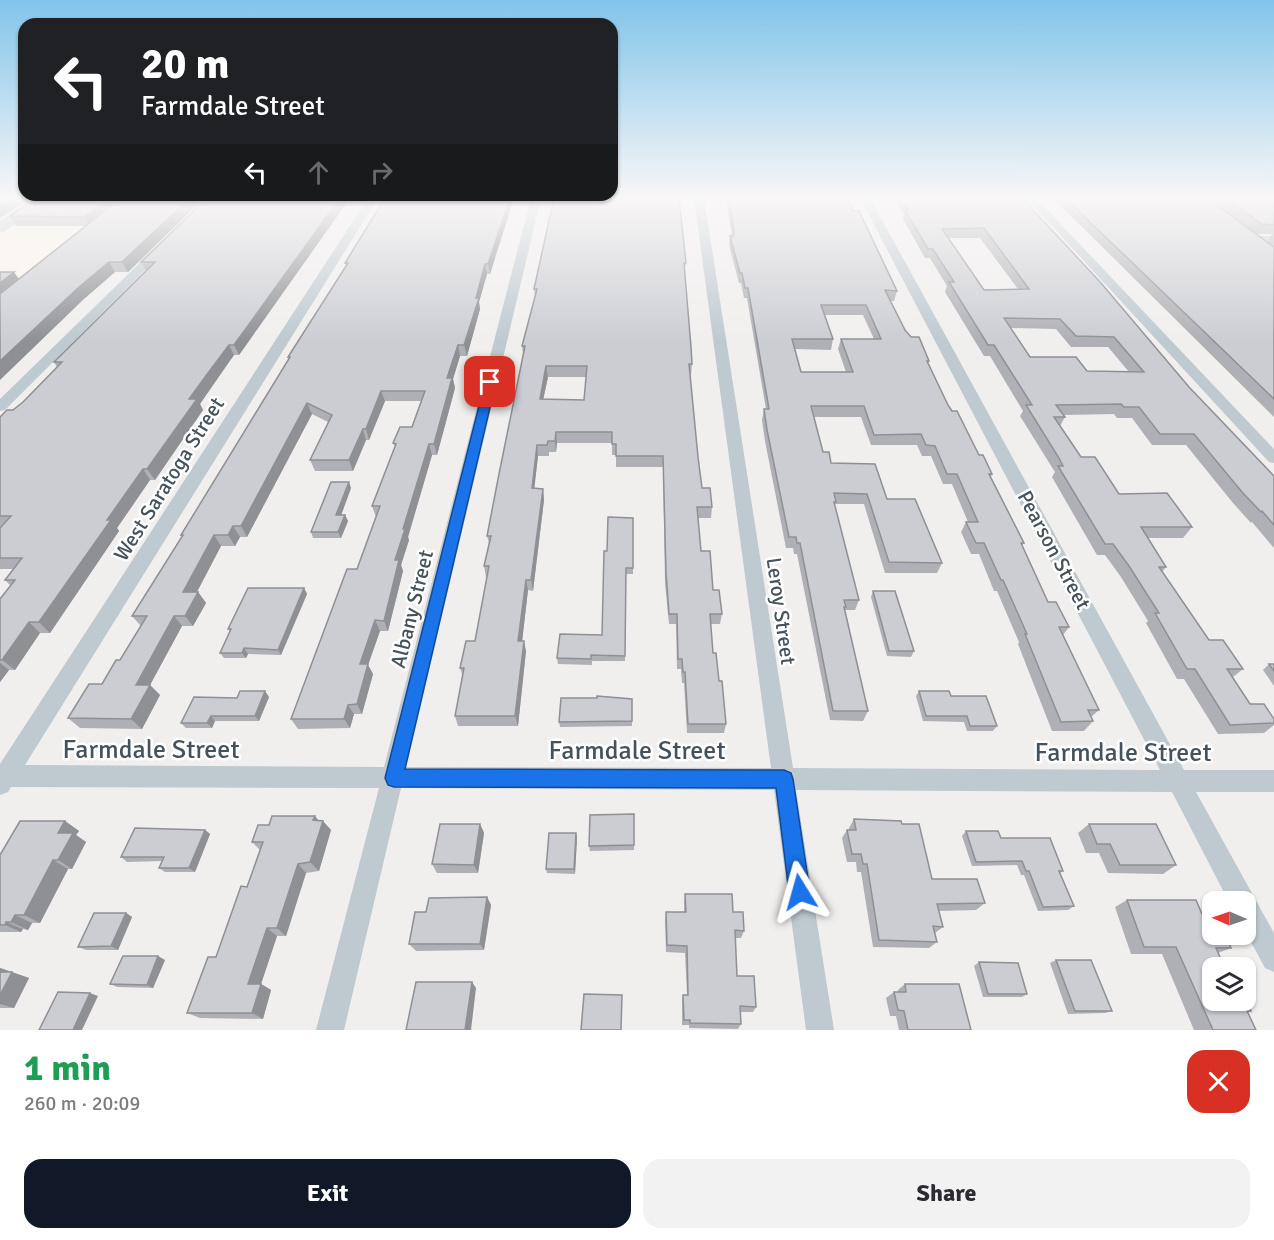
<!DOCTYPE html>
<html lang="en">
<head>
<meta charset="utf-8">
<style>
  :root { --surface:#fff; --page:#f2f2f3; --text:#2b2b33; --muted:#7c7c81; --accent:#111827 }
  body { margin:0; font-family:Signika,sans-serif; background:var(--page); color:var(--text); height:100vh; display:flex; flex-direction:column; font-size:22px; white-space:nowrap }
  * { box-sizing:border-box; margin:0 }
  p { font-size:20px; color:var(--muted) }
  .icon { flex:none; width:33px; height:33px; fill:none; stroke:currentColor; stroke-width:2; stroke-linecap:round; stroke-linejoin:round }
  .map { position:relative; height:1030px; overflow:hidden }
  .side { display:flex; flex-direction:column; background:var(--surface); flex:1 }
  .side>* { flex:none }
  .top-card { position:absolute; left:18px; top:18px; width:600px; height:183px; border-radius:18px; box-shadow:0 2px 4px #0004; background:#202124; color:#fff; overflow:hidden }
  .needle { width:39px; rotate:272deg }
  .controls { position:absolute; left:1202px; top:891px; display:grid; gap:12px }
  .controls a { display:grid; place-items:center; width:54px; height:54px; border-radius:12px; background:var(--surface); box-shadow:0 2px 4px #0004; font-size:30px }
  .pin { position:absolute; display:grid; place-items:center; width:51px; height:51px; color:#fff; margin:-26px; border-radius:12px; box-shadow:0 3px 9px #0006 }
  .me { position:absolute; width:66px; margin:-33px; rotate:352deg; stroke-linejoin:round; filter:drop-shadow(0 0 4px #0008) }
  .turn { display:flex; align-items:center; gap:21px; height:126px; padding:0 24px; font-size:27px }
  .turn .icon { width:78px; height:78px; stroke-width:2.5 }
  .turn b { display:block; font-size:42px; line-height:51px }
  .lanes { display:flex; align-items:center; height:57px; padding:0 24px; background:#0003; justify-content:center; gap:30px; direction:ltr }
  .lanes .off { opacity:.35 }
  .round { display:grid; place-items:center; flex:none; width:63px; height:63px; border-radius:18px; background:var(--page) }
  .summary { display:flex; align-items:center; justify-content:space-between; height:102px; padding:0 24px }
  h1 { font-size:36px; font-weight:700; line-height:45px; color:#1e9e55 }
  .button { display:flex; gap:12px; margin-top:auto; padding:12px 24px }
  .button a { flex:1; height:69px; border-radius:18px; background:var(--accent); color:#fff; font-size:24px; font-weight:700; line-height:69px; text-align:center }
  .button a+a { background:var(--page); color:var(--text) }
  .map>svg:first-child { display:block }
  .commercial { fill:#fcf5e7 }
  .lines { fill:none; stroke-linecap:round; stroke-linejoin:round }
  .service { fill:#bec9d0; fill-rule:evenodd }
  .minor { fill:#bec9d0; fill-rule:evenodd }
  .secondary { fill:#becad5; fill-rule:evenodd }
  .wall { fill:#afb0b5; fill-rule:evenodd }
  .shaded-wall { fill:#8e9094 }
  .building { fill:#cbcdd3; stroke:#8e9094; stroke-width:1.5; fill-rule:evenodd }
  .route { fill:#1a73e8; stroke:#114b97; stroke-width:1.5 }
  .labels { text-anchor:middle; stroke-width:5; stroke-linejoin:round; paint-order:stroke }
  .street-label { font-size:21px; fill:#46525b; stroke:#fff }
  .near-street-label { font-size:26px; fill:#46525b; stroke:#fff }
</style>
</head>
<body>
<div class="map">
<svg width="1274" height="1030" viewBox="0 0 1274 1030">
  <rect width="100%" height="100%" fill="#f1eeee"/>
  <!-- commercial -->
  <polygon class="commercial" points="0,198 126,198 0,299"/>
  <g class="lines">
    <!-- service -->
    <polygon class="service" points="1274,236 1274,240 1252,240 1249,238 1252,236"/>
    <!-- minor -->
    <g class="minor">
      <polygon points="368,198 378,198 25,765 384,767 531,198 541,198 406,767 771,768 694,198 704,198 793,768 1160,770 860,198 870,198 1184,770 1274,770 1274,792 1196,792 1274,933 1274,972 1265,968 1245,931 1245,902 1229,902 1172,792 796,790 834,1030 806,1030 774,790 401,788 344,1030 316,1030 379,788 11,787 8,792 0,795 0,764"/>
      <polygon points="1026,198 1036,198 1274,449 1274,463 1269,462"/>
      <polygon points="158,248 162,249 162,253 5,410 0,411 0,399 154,249"/>
    </g>
    <!-- secondary -->
    <polygon class="secondary" points="34,198 50,198 5,231 0,232 0,221"/>
  </g>
  <!-- wall -->
  <g class="wall">
    <polygon points="204,198 128,272 115,272 85,298 18,279 85,226 16,226 10,216"/>
    <polygon points="207,198 350,198 239,355 234,355 213,383 200,404 203,410 155,480 150,480 117,528 119,531 50,633 40,633 15,670 9,670 0,682 0,599 11,586 5,580 13,569 0,569 0,528 1,527 0,527 0,417 13,410 23,402 57,367 54,362 146,271 141,262"/>
    <path d="M726,198H802L803,199L853,211L897,291L894,301H890L905,330L929,361L928,364L948,405L979,455L992,474L991,477L1024,543L1022,546L1048,602L1069,627L1063,635L1099,710L1091,717L1093,721L1084,731H1052L1018,644L1019,642L997,591H994L979,554H971L961,532L966,522H968L952,484H943L931,456H922L917,445H871L861,417H814L823,452L831,463L887,499L942,563L937,573H885L864,504H835V507L859,600L855,610H845L868,711L863,721L830,720L797,554H794L793,548H786L765,441L762,420L764,409H766L747,298H744L741,283H739L729,245L730,236H732ZM825,315H863L874,339H841L838,349L846,372H801L795,349L831,350L833,339Z"/>
    <path d="M894,198H1022L1189,387L1274,476V548L1252,522L1251,523L1233,503L1186,445H1152L1132,418H1117L1114,414L1064,415L1065,417L1060,426L1081,457L1119,494L1192,527L1183,538H1148L1166,567L1162,572L1209,640L1243,669L1233,677L1250,704L1274,719V725L1264,733L1218,734L1184,679H1177L1146,623L1148,621L1121,577L1105,555H1097L1052,477L1055,472L1053,469L1020,416L1023,411L990,356H984L945,292L947,286L930,258H925L903,219L904,215ZM948,238H980L1018,289L984,290ZM1011,328L1056,329L1071,347H1108L1129,372L1087,371L1030,357Z"/>
    <path d="M1056,198H1274V417L1055,200ZM1256,234H1272L1267,242Z"/>
    <polygon points="495,258 490,274 487,274 479,302 480,309 467,356 460,356 453,379 455,388 437,455 432,455 408,537 409,540 401,565 403,571 388,631 380,631 368,665 373,674 362,714 354,714 350,728 298,729 291,719 357,569 376,517 372,506 395,447 393,443 412,427 421,401 385,401 369,440 366,440 353,471 315,471 310,460 328,422 312,414 247,537 240,537 235,546 221,546 197,592 198,592 206,603 193,626 182,626 150,685 160,695 142,729 80,728 68,718 102,684 120,660 141,626 132,616 182,537 181,535 289,359 288,357 346,265 345,263"/>
    <path d="M686,263L684,273L692,364L691,375H690L698,457L702,488L712,507L711,518H698L701,551L713,590L722,614L720,624H711L713,653L719,681L726,724L724,733H687L684,683H682L681,669H677L676,624H669L665,583L663,467H616V455H612V443H557L556,452H549V456H538L534,489H543L544,500L533,591L528,590L522,641L526,651L518,726H458L455,716L463,676L460,668L475,641L487,577H486L484,566L489,543L487,536L523,354L522,346L535,297L534,289ZM548,377H586L584,400L543,399Z"/>
    <polygon points="351,488 341,515 345,515 348,521 341,538 313,538 311,532"/>
    <polygon points="633,518 633,574 626,574 625,661 592,661 592,665 558,664 557,658 602,635 607,551"/>
    <polygon points="304,588 307,594 281,655 248,654 246,658 224,658 220,653 230,632 228,629"/>
    <polygon points="873,591 914,651 911,657 887,656 871,597"/>
    <polygon points="1269,664 1274,664 1274,686 1263,670"/>
    <polygon points="919,691 951,696 997,726 993,731 967,731 964,722 923,721 916,696"/>
    <polygon points="269,697 259,721 215,721 212,728 186,728 181,723 237,698"/>
    <polygon points="597,698 632,699 632,726 560,727 559,722"/>
    <polygon points="634,814 634,850 590,851 589,846"/>
    <polygon points="854,819 902,824 932,879 985,903 976,910 939,911 943,927 935,933 937,942 929,948 873,947 861,872 857,872 856,862 847,862 842,838 847,830 849,830 849,828"/>
    <polygon points="319,820 331,830 319,871 306,873 286,936 277,936 261,984 271,990 263,1019 200,1018 187,1013 216,957 247,887 260,850 252,842 269,825"/>
    <polygon points="65,821 79,831 76,835 86,842 72,869 68,869 40,923 32,923 28,930 23,929 21,932 0,932 0,855"/>
    <polygon points="480,824 484,833 478,873 437,873 432,864"/>
    <polygon points="1089,824 1176,865 1163,874 1108,873 1099,853 1086,853 1078,833"/>
    <polygon points="205,830 210,834 195,872 165,872 159,868 162,861 127,862 121,857"/>
    <polygon points="966,831 1001,838 1063,871 1060,873 1074,906 1068,910 1038,911 1024,875 1021,875 1017,865 972,866 962,836"/>
    <polygon points="576,833 577,838 575,874 547,873 546,869"/>
    <polygon points="685,894 733,912 744,931 741,938 735,938 737,976 756,1007 753,1012 741,1012 741,1024 738,1029 689,1028 689,1025 682,1025 682,1001 683,995 687,995 685,953 666,952 665,920 666,912 684,912 684,902"/>
    <polygon points="487,897 491,905 484,950 416,951 409,944 426,912"/>
    <polygon points="1127,900 1202,914 1231,948 1218,953 1212,968 1251,1011 1248,1012 1256,1030 1194,1030 1162,954 1131,954 1115,907"/>
    <polygon points="126,913 132,917 118,950 86,950 78,947"/>
    <polygon points="165,960 153,988 117,987 110,984"/>
    <polygon points="1056,960 1112,1011 1105,1013 1068,1014 1050,963"/>
    <polygon points="979,962 1027,994 1022,997 983,997 974,966"/>
    <polygon points="0,968 29,978 14,1008 0,1008"/>
    <polygon points="905,984 971,1030 899,1030 896,1016 890,1016 886,998 894,992 898,992 898,990"/>
  </g>
  <!-- shaded-wall -->
  <g class="shaded-wall">
    <polygon points="11,198 31,198 0,218 0,205"/>
    <polygon points="109,198 126,198 90,226 85,217"/>
    <polygon points="190,198 204,198 128,272 122,262"/>
    <polygon points="340,198 350,198 239,355 234,345"/>
    <polygon points="510,198 514,198 490,274 488,264"/>
    <polygon points="109,262 115,272 85,298 0,380 0,361 79,287"/>
    <polygon points="485,264 487,274 479,302 480,309 467,356 464,345 476,298"/>
    <polygon points="14,272 21,282 0,299 0,283"/>
    <polygon points="229,345 234,355 200,404 203,410 155,480 147,469 189,399"/>
    <polygon points="458,345 460,356 453,379 455,388 437,455 434,444 447,378"/>
    <polygon points="546,366 548,377 541,410 540,399"/>
    <polygon points="381,391 385,401 369,440 366,429"/>
    <polygon points="307,403 312,414 247,537 241,526"/>
    <polygon points="363,429 366,440 353,471 349,460"/>
    <polygon points="556,432 557,443 556,452 555,441"/>
    <polygon points="429,444 432,455 408,537 409,540 401,565 403,571 388,631 384,621 395,560 403,529"/>
    <polygon points="537,445 538,456 533,500 532,488"/>
    <polygon points="143,469 150,480 117,528 119,531 50,633 39,622 107,520"/>
    <polygon points="349,482 351,488 339,521 336,515"/>
    <polygon points="543,489 544,500 533,591 531,580"/>
    <polygon points="345,515 348,521 341,538 338,532"/>
    <polygon points="233,526 240,537 235,546 228,535"/>
    <polygon points="214,535 221,546 191,603 183,592"/>
    <polygon points="526,580 528,590 521,651 518,641"/>
    <polygon points="304,588 307,594 281,655 278,650"/>
    <polygon points="198,592 206,603 193,626 185,616"/>
    <polygon points="174,616 182,626 150,685 160,695 142,729 131,719 136,685"/>
    <polygon points="375,620 380,631 368,665 373,674 362,714 357,704 360,664"/>
    <polygon points="29,622 40,633 15,670 2,660"/>
    <polygon points="524,641 526,651 518,726 515,716"/>
    <polygon points="244,648 248,654 246,658 242,653"/>
    <polygon points="0,663 9,670 0,682"/>
    <polygon points="265,691 269,697 259,721 255,716"/>
    <polygon points="348,705 354,714 350,728 344,719"/>
    <polygon points="211,716 215,721 212,728 207,723"/>
    <polygon points="315,816 322,825 323,821 331,830 319,871 310,862 313,820"/>
    <polygon points="65,821 79,831 76,835 86,842 72,869 58,860 58,833"/>
    <polygon points="480,824 484,833 478,873 474,865"/>
    <polygon points="205,830 210,834 195,872 189,868"/>
    <polygon points="576,833 577,838 575,874 574,869"/>
    <polygon points="53,860 68,869 40,923 24,915"/>
    <polygon points="298,864 306,873 286,936 277,928"/>
    <polygon points="487,897 491,905 484,950 480,944"/>
    <polygon points="126,913 132,917 118,950 111,946"/>
    <polygon points="15,915 32,923 28,930 11,922"/>
    <polygon points="6,922 23,929 21,932 5,925"/>
    <polygon points="267,928 277,936 259,990 248,984"/>
    <polygon points="158,956 165,960 153,988 147,985"/>
    <polygon points="0,968 29,978 14,1008 0,1004"/>
    <polygon points="472,982 476,988 471,1030 465,1030"/>
    <polygon points="261,984 271,990 263,1019 252,1013"/>
    <polygon points="90,993 98,996 82,1030 73,1030"/>
  </g>
  <!-- building -->
  <g class="building">
    <polygon points="0,198 11,198 0,205"/>
    <polygon points="35,198 109,198 85,217 10,216"/>
    <polygon points="121,198 190,198 122,262 109,262 79,287 0,361 0,294"/>
    <polygon points="207,198 340,198 234,345 229,345 208,373 189,399 197,399 147,469 143,469 107,520 111,520 39,622 29,622 2,660 0,660 0,599 15,580 5,580 22,558 0,558 0,528 11,516 0,516 0,417 7,410 13,410 23,402 62,362 54,362 155,262 141,262"/>
    <polygon points="385,198 510,198 488,264 485,264 476,298 479,298 464,345 458,345 447,378 452,378 434,444 429,444 403,529 405,529 395,560 399,560 384,621 375,620 360,664 368,664 357,704 348,705 344,719 291,719 347,569 357,569 380,506 372,506 396,444 393,443 400,427 412,427 425,391 381,391 366,429 363,429 349,460 310,460 332,415 307,403 241,526 233,526 228,535 214,535 183,592 198,592 185,616 174,616 136,685 150,685 131,719 68,718 89,684 102,684 116,660 120,660 147,616 132,616 183,535 181,535 290,357 288,357 348,263 345,263"/>
    <path d="M554,198H679L686,263H684L691,347L692,364H689L698,457L702,488H710L712,507H697L701,551H710L713,590H719L722,614H710L713,653H716L719,681H722L726,724H688L685,672H683L682,659H678L677,614H669L666,572L663,456H616V444H612V432H556L555,441H548L547,445H537L532,488L543,489L531,580H526L518,641H524L515,716H455L464,668H460L466,641H475L489,566H484L491,536H487L499,474L525,346H522L537,289H534ZM546,366H587L584,400L540,399Z"/>
    <path d="M729,198H802L803,199H848L853,211H859L897,291L885,290L905,330L911,337H919L929,361H927L948,405L952,411H957L979,455H983L992,474H989L1024,543H1021L1048,602H1056L1069,627H1059L1099,710H1088L1093,721L1061,722L1025,634H1027L1003,580H1001L984,543H976L966,522H978L957,474H947L935,446L926,445L921,434L874,435L864,406H811L823,452H829L831,463L875,464L887,499H915L942,563L889,562L867,494L834,493L836,502H834L859,600H844L846,607H844L868,711H833L800,543H797L796,537H789L767,430L764,409H769L748,288H745L742,273H740L730,236H733L734,232ZM821,305H866L881,339H841L853,372H801L792,339H833Z"/>
    <path d="M901,198H1022L1101,283L1189,387L1274,476V525L1262,511L1261,512L1242,492L1194,434H1160L1139,407H1124L1121,404L1056,405L1065,417H1054L1081,457H1095L1119,494L1167,493L1192,527H1141L1166,567H1159L1209,640H1223L1243,669H1227L1250,704H1264L1274,719V723L1230,725L1195,669H1187L1155,613H1159L1129,566L1113,544H1105L1058,466H1063L1059,458L1026,405H1032L994,345H988L949,282H954L933,249H928L905,210H908ZM984,228L1029,289L984,290L942,229ZM1004,318L1060,319L1076,336L1114,337L1144,372L1087,371L1076,357H1030Z"/>
    <polygon points="1065,198 1207,198 1274,247 1274,399"/>
    <polygon points="1225,198 1274,198 1274,225 1262,224"/>
    <polygon points="0,272 14,272 0,283"/>
    <polygon points="331,482 349,482 336,515 345,515 338,532 311,532"/>
    <polygon points="608,517 633,518 633,568 626,568 625,656 591,655 591,659 557,658 560,634 602,635 604,551 607,551"/>
    <polygon points="248,588 304,588 278,650 244,648 242,653 220,653 231,629 228,629"/>
    <polygon points="873,591 895,591 914,651 889,651"/>
    <polygon points="1269,664 1274,664 1274,671"/>
    <polygon points="240,691 265,691 255,716 211,716 207,723 181,723 194,697 237,698"/>
    <polygon points="919,691 949,691 951,696 986,696 997,726 970,726 967,716 926,716"/>
    <polygon points="597,696 632,699 632,721 559,722 561,698 597,698"/>
    <polygon points="634,814 634,845 589,846 590,815"/>
    <polygon points="272,816 315,816 313,820 323,821 310,862 298,864 277,928 267,928 248,984 261,984 252,1013 187,1013 208,957 216,957 241,886 247,887 263,842 252,842 258,825 269,825"/>
    <polygon points="854,819 901,821 902,824 919,824 932,879 977,879 985,903 937,904 943,927 933,926 937,942 879,940 867,864 863,864 861,854 852,854 847,830 856,830"/>
    <polygon points="20,821 65,821 58,833 73,833 58,860 53,860 24,915 15,915 11,922 6,922 5,925 0,925 0,855"/>
    <polygon points="440,824 480,824 474,865 432,864"/>
    <polygon points="1089,824 1156,824 1176,865 1120,865 1110,844 1097,844"/>
    <polygon points="135,828 205,830 189,868 159,868 164,857 121,857"/>
    <polygon points="966,831 998,831 1001,838 1050,838 1063,871 1059,871 1074,906 1043,907 1029,871 1026,871 1022,861 976,862"/>
    <polygon points="549,833 576,833 574,869 546,869"/>
    <polygon points="685,894 732,894 733,912 743,912 744,931 735,930 737,976 754,976 756,1007 740,1006 741,1024 690,1023 690,1020 684,1020 683,995 688,995 687,946 667,945 666,912 686,912"/>
    <polygon points="487,897 480,944 409,944 415,912 426,912 429,898"/>
    <polygon points="1127,900 1196,900 1202,914 1212,914 1212,934 1225,934 1231,948 1216,948 1225,968 1212,968 1212,1000 1245,1000 1245,999 1251,1011 1247,1011 1256,1030 1213,1030 1176,947 1144,947"/>
    <polygon points="94,913 126,913 111,946 78,947"/>
    <polygon points="123,956 158,956 147,985 110,984"/>
    <polygon points="1056,960 1091,960 1112,1011 1075,1011"/>
    <polygon points="979,962 1018,963 1027,994 988,994"/>
    <polygon points="0,972 12,972 0,995"/>
    <polygon points="416,982 472,982 465,1030 406,1030"/>
    <polygon points="905,984 959,984 971,1030 908,1030 904,1011 898,1010 894,992 906,992"/>
    <polygon points="58,992 90,993 73,1030 39,1030"/>
    <polygon points="584,994 622,995 621,1030 581,1030"/>
  </g>
  <!-- sky -->
  <linearGradient id="sky" x2="0" y2="1"><stop stop-color="#82c4ea"/><stop offset="0.58" stop-color="#f9f7f7"/><stop offset="1" stop-color="#f9f7f7" stop-opacity="0"/></linearGradient>
  <rect width="1274" height="342" fill="url(#sky)"/>
  <!-- route -->
  <polygon class="route" points="490,379 496,382 405,769 784,770 791,773 793,779 810,892 807,899 800,902 793,899 789,892 776,788 394,787 388,785 385,778 485,382"/>
  <g class="labels">
    <!-- street labels -->
    <g class="street-label">
      <text transform="translate(169 479) rotate(-58)" y="7">West Saratoga Street</text>
      <text transform="translate(1054 550) rotate(62)" y="7">Pearson Street</text>
      <text transform="translate(412 609) rotate(-76)" y="7">Albany Street</text>
      <text transform="translate(781 611) rotate(82)" y="7">Leroy Street</text>
    </g>
    <!-- near-street labels -->
    <g class="near-street-label">
      <text x="151" y="758">Farmdale Street</text>
      <text x="637" y="759">Farmdale Street</text>
      <text x="1123" y="761">Farmdale Street</text>
    </g>
  </g>
</svg>
<div class="controls">
<a><svg class="needle" viewBox="-14 -14 28 28"><path d="M0-13l5 13h-10z" fill="#e53935"/><path d="M0 13l5-13h-10z" fill="#7c7c81"/></svg></a>
<a><svg class="icon" aria-label="layers" viewBox="0 0 24 24"><path d="M12 4l9 5-9 5-9-5zM3 14l9 5 9-5"/></svg></a>
</div>
<div class="pin" style="left:490px;top:382px;background:#d93025"><svg class="icon" aria-label="arrive" viewBox="0 0 24 24"><path d="M6 21V4h12l-3 4 3 4H6"/></svg></div>
<svg class="me" style="left:800px;top:892px" viewBox="-20 -20 40 40"><path d="M0-17L14 15 0 8-14 15z" fill="#1a73e8" stroke="#fff" stroke-width="4"/></svg>
<div class="top-card">
<div class="turn"><svg class="icon" aria-label="left" viewBox="0 0 24 24"><path d="M17 20v-9H6M10 6l-5 5 5 5"/></svg><div><b>20 m</b>Farmdale Street</div></div>
<div class="lanes"><svg class="icon" aria-label="left" viewBox="0 0 24 24"><path d="M17 20v-9H6M10 6l-5 5 5 5"/></svg><svg class="icon off" aria-label="ahead" viewBox="0 0 24 24"><path d="M12 20V5M6 11l6-6 6 6"/></svg><svg class="icon off" aria-label="right" viewBox="0 0 24 24"><path d="M7 20v-9h11M14 6l5 5-5 5"/></svg></div>
</div>
</div>
<section class="side">
<div class="summary"><div><h1>1 min</h1><p>260 m · 20:09</p></div><a class="round" style="background:#d93025;color:#fff"><svg class="icon" aria-label="close" viewBox="0 0 24 24"><path d="M6 6l12 12M18 6L6 18"/></svg></a></div>
<div class="button"><a>Exit</a><a>Share</a></div>
</section>
</body>
</html>
